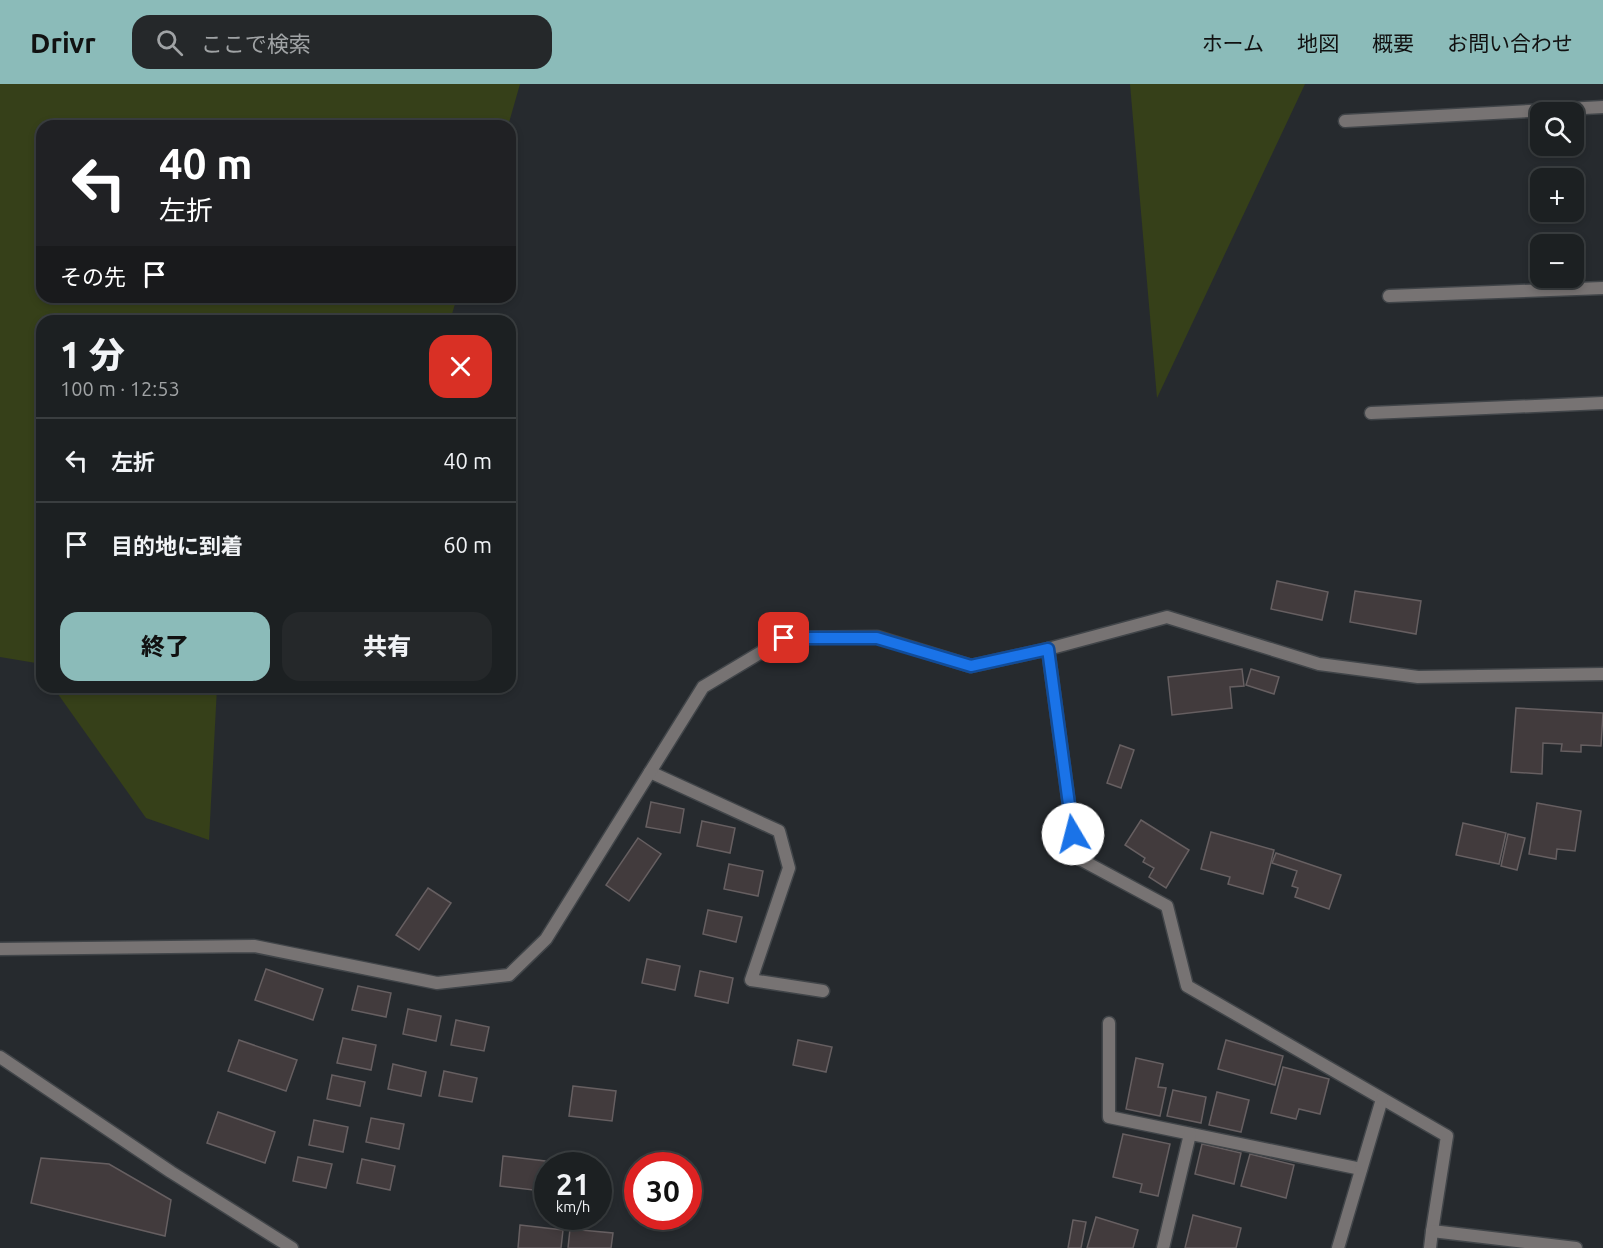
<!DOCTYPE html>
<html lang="ja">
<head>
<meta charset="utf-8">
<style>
  :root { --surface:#1c2022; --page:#25282a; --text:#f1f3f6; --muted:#a0a3a5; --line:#3a3e40; --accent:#8bbbb9 }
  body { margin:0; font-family:Ubuntu,"Noto Sans JP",sans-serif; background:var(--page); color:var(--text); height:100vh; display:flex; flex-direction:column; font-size:22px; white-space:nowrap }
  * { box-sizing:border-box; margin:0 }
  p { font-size:20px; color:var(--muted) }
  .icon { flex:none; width:33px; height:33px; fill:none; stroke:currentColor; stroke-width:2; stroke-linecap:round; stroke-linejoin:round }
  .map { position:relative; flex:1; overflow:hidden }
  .drawer { position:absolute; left:36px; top:231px; width:480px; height:378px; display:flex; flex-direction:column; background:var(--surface); border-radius:18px; box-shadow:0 3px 9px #0003,0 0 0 2px var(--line) }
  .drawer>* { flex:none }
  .banner { position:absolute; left:36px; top:36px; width:480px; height:183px; border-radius:18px; box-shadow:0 3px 9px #0003,0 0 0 2px var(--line); background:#202124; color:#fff; overflow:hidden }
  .buttons { position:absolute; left:1530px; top:18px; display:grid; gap:12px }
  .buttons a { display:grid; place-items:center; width:54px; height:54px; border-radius:12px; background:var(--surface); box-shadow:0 3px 9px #0003,0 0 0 2px var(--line); font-size:30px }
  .speed { position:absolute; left:534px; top:1068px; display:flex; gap:12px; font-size:30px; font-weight:700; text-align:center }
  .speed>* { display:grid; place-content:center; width:78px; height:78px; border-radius:50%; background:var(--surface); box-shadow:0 3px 9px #0003,0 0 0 2px var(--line); line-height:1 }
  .speed small { font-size:15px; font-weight:400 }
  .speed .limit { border:9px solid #d22; background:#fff; color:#111 }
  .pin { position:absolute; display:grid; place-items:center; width:51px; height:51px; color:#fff; margin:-26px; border-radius:12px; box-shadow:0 3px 9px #0006 }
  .me { position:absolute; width:66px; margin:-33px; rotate:352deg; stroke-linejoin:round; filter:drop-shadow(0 0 4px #0008) }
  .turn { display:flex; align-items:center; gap:21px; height:126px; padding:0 24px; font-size:27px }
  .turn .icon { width:78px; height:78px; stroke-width:2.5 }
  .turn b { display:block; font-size:42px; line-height:51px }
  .then { display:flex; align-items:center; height:57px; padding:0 24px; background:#0003; gap:12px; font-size:22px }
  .round { display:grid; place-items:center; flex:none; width:63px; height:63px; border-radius:18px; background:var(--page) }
  .headline { display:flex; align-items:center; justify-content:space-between; height:102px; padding:0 24px }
  h1 { font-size:36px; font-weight:800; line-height:45px }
  .action { display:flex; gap:12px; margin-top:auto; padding:12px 24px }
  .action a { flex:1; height:69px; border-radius:18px; background:var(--accent); color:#111; font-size:24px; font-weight:800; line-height:69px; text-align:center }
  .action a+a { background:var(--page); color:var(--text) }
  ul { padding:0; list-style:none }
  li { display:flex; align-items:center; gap:18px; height:84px; padding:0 24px; border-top:2px solid var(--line) }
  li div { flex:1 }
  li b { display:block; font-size:22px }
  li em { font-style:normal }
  header { display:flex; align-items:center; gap:36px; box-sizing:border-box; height:84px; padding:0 30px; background:var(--accent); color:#111 }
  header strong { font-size:28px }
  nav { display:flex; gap:33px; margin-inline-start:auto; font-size:21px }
  .search { width:420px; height:54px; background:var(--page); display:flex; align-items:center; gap:15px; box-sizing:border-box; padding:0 21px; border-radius:18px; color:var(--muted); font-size:22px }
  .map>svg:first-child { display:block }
  .green { fill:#364019 }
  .building { fill:#423b3d; stroke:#665f61; stroke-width:1.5 }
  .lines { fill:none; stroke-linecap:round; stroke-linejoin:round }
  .street-casing { stroke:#414549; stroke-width:15 }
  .street { stroke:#777373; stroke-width:12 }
  .route-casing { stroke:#114b97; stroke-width:15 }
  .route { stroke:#1a73e8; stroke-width:10 }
</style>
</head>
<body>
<header>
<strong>Drivr</strong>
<div class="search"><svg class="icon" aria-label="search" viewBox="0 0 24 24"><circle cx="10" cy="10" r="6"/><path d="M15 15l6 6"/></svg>ここで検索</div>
<nav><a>ホーム</a><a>地図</a><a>概要</a><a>お問い合わせ</a></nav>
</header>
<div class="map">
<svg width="1603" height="1164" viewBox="0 0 1603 1164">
  <rect width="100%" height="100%" fill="#262a2e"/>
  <!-- green -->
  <g class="green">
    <polygon points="0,0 520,0 508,42 42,42 42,213 457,213 450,237 42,237 42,587 36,579 0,573"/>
    <polygon points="1130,0 1305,0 1157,314"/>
    <polygon points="53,603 217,603 209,756 146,734"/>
  </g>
  <!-- building -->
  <g class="building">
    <polygon points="1277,497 1328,508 1322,536 1271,525"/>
    <polygon points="1355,507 1421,517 1416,550 1350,538"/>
    <polygon points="1242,585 1244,602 1230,603 1232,624 1172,631 1168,593"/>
    <polygon points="1251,585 1279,593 1274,610 1246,601"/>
    <polygon points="1516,624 1603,629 1601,662 1581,661 1581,668 1561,667 1562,660 1543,659 1542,690 1511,688"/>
    <polygon points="1120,661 1134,666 1121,704 1107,699"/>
    <polygon points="651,718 684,725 680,749 646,743"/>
    <polygon points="1537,719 1581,727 1575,767 1557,765 1556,775 1529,770"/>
    <polygon points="1141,736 1189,766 1166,804 1149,793 1154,784 1143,778 1145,774 1125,761"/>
    <polygon points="702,737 735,744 730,769 697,762"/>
    <polygon points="1463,739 1506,749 1499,780 1456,771"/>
    <polygon points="1211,748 1274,766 1263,810 1228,800 1230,793 1201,785"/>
    <polygon points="1508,750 1525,754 1517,786 1501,782"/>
    <polygon points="638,754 661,770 629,817 606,801"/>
    <polygon points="1276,769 1341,791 1329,825 1295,813 1298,804 1292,802 1297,787 1272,779"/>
    <polygon points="729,780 763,787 758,812 724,805"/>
    <polygon points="428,804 451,819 419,866 396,851"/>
    <polygon points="708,826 742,833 736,858 703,850"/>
    <polygon points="647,875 680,882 675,906 642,899"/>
    <polygon points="266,885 323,905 313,936 255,916"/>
    <polygon points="700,887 733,894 728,919 695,912"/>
    <polygon points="358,902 391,909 386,933 352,926"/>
    <polygon points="408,925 441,932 436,957 403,950"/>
    <polygon points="456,936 489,943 484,967 451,961"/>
    <polygon points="343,954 376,961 371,986 337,979"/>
    <polygon points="239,956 297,976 286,1007 228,987"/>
    <polygon points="798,956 832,963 826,988 793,981"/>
    <polygon points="1226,956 1283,972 1275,1001 1218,985"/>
    <polygon points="1136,974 1163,980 1158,1003 1166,1004 1160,1032 1126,1025"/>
    <polygon points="393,980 426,988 421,1012 388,1005"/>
    <polygon points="1283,983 1329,995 1320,1030 1299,1025 1296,1035 1271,1029"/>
    <polygon points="444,987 477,994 472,1018 439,1012"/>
    <polygon points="332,991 365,998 360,1022 327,1015"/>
    <polygon points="573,1002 616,1007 612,1037 569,1032"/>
    <polygon points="1173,1006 1206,1013 1201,1039 1167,1032"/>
    <polygon points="1217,1008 1249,1016 1241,1048 1209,1041"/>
    <polygon points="218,1028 275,1048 265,1079 207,1059"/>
    <polygon points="371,1034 404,1040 399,1065 366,1058"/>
    <polygon points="314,1036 348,1043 343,1068 309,1061"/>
    <polygon points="1123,1050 1170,1060 1158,1112 1140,1108 1142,1100 1113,1093"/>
    <polygon points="1202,1060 1241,1069 1234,1100 1195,1090"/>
    <polygon points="1250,1070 1294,1081 1286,1114 1241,1102"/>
    <polygon points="503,1072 545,1077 542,1107 500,1102"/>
    <polygon points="298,1073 332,1080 326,1104 293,1097"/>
    <polygon points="41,1074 109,1080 171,1116 165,1152 31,1119"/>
    <polygon points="362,1075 395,1082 390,1106 357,1099"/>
    <polygon points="1193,1131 1241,1144 1236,1164 1185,1164"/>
    <polygon points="1096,1133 1138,1146 1133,1164 1087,1164"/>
    <polygon points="1073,1136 1086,1138 1081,1164 1068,1164"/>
    <polygon points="520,1141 563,1146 561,1164 518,1164"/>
    <polygon points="570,1145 613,1149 611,1164 568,1164"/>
  </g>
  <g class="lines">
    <!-- street casing -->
    <g class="street-casing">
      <g id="street">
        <polyline points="1345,37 1603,23"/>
        <polyline points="1389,212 1603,204"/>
        <polyline points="1371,329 1603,319"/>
        <polyline points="1048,565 1076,773 1167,822 1187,902 1447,1052 1432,1147"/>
        <polyline points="650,688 779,747 789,784 751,896 823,907"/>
        <polyline points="0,865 254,862 437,899 509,891 546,855 703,603 785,554 877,553 971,582 1048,565 1167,533 1319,580 1418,593 1603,590"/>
        <polyline points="1109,939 1109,1033 1361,1085"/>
        <polyline points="0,973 171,1088 292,1164"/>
        <polyline points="1163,1164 1190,1050"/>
        <polyline points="1338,1164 1382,1015"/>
        <polyline points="1430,1164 1432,1147 1576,1164"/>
      </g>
    </g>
    <!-- street -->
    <use href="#street" class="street"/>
  </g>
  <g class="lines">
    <!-- route casing -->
    <g class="route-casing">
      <polyline id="route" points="784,554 877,554 971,582 1048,565 1073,750"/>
    </g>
    <!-- route -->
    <use href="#route" class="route"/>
  </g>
</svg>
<div class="buttons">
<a><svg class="icon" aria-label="search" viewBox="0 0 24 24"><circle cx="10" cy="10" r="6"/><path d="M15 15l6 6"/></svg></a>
<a>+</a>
<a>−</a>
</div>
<div class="speed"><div>21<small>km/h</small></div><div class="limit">30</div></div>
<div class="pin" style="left:784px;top:554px;background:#d93025"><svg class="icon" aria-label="arrive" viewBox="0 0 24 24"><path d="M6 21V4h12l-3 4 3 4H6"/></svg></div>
<svg class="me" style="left:1073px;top:750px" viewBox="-20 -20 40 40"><circle r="19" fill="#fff"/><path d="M0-13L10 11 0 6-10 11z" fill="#1a73e8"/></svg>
<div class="banner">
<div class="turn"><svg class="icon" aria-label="left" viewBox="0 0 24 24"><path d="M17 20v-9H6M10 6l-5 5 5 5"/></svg><div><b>40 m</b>左折</div></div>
<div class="then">その先<svg class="icon" aria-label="arrive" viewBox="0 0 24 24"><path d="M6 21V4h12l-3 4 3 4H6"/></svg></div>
</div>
<section class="drawer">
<div class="headline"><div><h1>1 分</h1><p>100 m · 12:53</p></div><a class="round" style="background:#d93025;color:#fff"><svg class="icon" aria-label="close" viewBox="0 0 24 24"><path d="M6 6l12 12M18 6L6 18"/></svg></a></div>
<ul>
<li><svg class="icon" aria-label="left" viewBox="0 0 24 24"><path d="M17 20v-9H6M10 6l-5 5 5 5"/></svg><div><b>左折</b></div><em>40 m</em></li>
<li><svg class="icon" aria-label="arrive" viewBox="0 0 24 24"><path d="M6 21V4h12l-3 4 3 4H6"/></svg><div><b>目的地に到着</b></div><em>60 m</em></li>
</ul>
<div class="action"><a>終了</a><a>共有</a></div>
</section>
</div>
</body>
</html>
